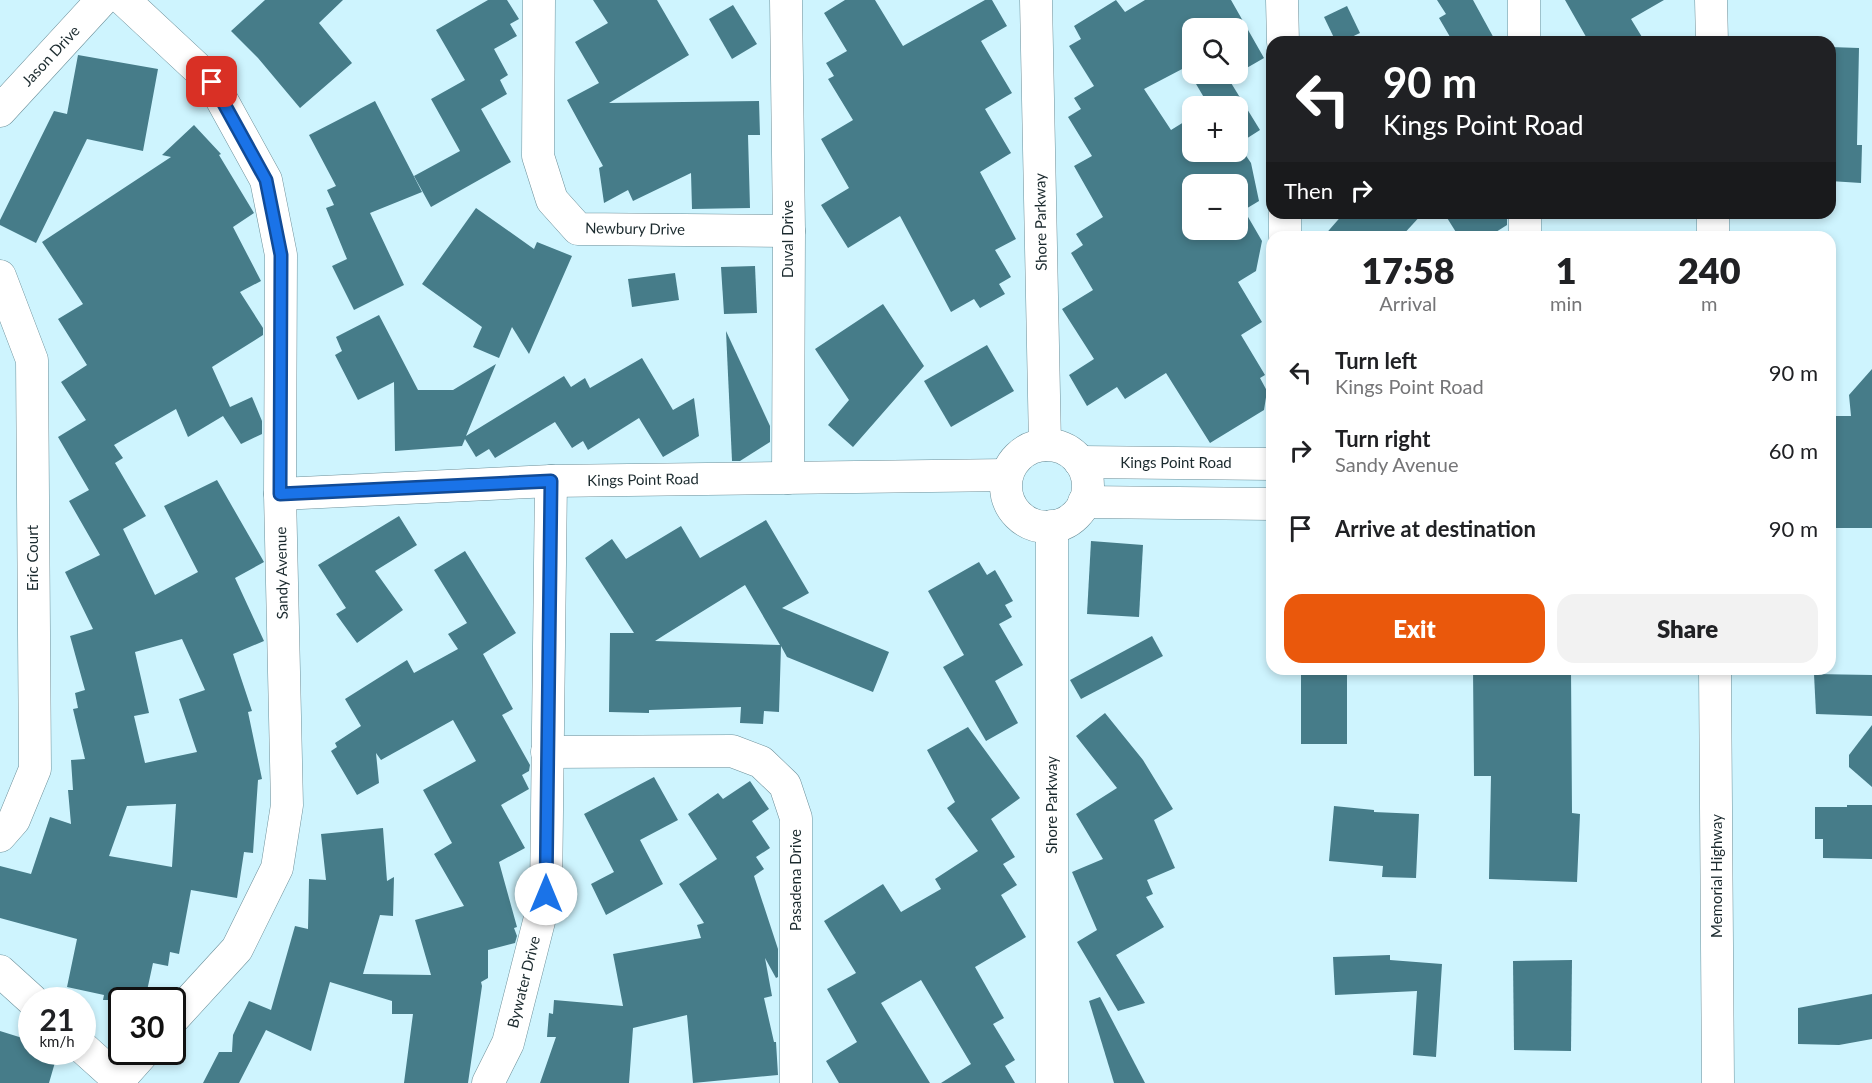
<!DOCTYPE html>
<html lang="en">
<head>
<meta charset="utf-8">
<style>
  :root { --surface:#fff; --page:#f2f2f2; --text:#202124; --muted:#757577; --accent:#ea580c }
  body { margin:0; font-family:Lato,sans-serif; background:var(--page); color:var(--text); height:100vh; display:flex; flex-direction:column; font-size:22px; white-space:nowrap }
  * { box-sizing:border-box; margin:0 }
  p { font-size:20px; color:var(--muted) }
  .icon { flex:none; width:33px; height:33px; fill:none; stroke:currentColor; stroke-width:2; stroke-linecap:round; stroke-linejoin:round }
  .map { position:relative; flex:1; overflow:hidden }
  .drawer { position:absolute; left:1266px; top:231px; width:570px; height:444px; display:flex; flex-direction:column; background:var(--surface); border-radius:18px; box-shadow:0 3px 9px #0003 }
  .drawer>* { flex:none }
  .top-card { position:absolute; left:1266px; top:36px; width:570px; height:183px; border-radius:18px; box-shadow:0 3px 9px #0003; background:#202124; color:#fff; overflow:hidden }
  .fabs { position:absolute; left:1182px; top:18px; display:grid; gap:12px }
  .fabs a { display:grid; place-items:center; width:66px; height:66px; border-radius:12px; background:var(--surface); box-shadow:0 3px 9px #0003; font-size:30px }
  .speed { position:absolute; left:18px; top:987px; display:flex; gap:12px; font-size:30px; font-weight:700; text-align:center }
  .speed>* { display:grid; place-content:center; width:78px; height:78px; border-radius:50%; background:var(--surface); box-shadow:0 3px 9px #0003; line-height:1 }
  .speed small { font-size:15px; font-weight:400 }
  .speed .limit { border:3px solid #111; border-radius:9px; background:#fff; color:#111 }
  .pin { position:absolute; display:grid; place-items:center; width:51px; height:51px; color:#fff; margin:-26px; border-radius:12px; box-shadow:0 3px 9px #0006 }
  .me { position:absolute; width:66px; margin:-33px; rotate:0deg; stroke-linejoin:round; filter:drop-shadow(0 0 4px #0008) }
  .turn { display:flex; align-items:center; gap:21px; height:126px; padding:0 18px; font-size:27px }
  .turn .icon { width:78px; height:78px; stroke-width:2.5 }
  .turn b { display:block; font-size:42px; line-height:51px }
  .then { display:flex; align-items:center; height:57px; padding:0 18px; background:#0003; gap:12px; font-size:22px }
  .eta { display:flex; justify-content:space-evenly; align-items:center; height:102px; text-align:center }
  .eta b { font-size:36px; font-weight:800; line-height:42px }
  .cta { display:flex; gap:12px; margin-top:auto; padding:12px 18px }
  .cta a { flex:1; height:69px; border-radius:18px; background:var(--accent); color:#fff; font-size:24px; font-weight:800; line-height:69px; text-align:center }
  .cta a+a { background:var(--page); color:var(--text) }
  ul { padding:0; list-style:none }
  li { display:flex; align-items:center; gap:18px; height:78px; padding:0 18px }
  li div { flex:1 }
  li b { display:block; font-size:22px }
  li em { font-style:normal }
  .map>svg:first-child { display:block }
  .building { fill:#467c89; fill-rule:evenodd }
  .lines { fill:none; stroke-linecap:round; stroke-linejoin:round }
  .street-casing { stroke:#6d909a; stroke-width:33 }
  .street { stroke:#fff; stroke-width:32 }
  .route-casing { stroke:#114b97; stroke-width:15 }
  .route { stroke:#1a73e8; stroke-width:10 }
  .labels { text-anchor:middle; stroke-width:4.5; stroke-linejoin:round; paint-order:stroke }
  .street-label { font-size:15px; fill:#1b2a2e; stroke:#fff }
</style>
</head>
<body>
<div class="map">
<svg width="1872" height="1083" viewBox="0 0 1872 1083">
  <rect width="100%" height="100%" fill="#cef4fe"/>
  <!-- building -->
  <g class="building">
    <polygon points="265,0 343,0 319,23 352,63 300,108 258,58 231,31"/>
    <polygon points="488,0 507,0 519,19 510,24 517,36 494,49 508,75 500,80 507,94 481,109 511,162 431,207 414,176 460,151 431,99 465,80 436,30"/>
    <polygon points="593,0 657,0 689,55 609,103 759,101 760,135 748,135 750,208 692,209 691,173 633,201 628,190 604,203 599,168 603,166 567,100 599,83 575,42 608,23"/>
    <polygon points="845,0 875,0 903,46 985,0 992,0 1007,26 981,41 1012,93 985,109 1011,153 980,172 1016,239 995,250 1011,277 999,284 1005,294 980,308 974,299 951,312 900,216 848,248 821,205 849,188 821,139 853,120 828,79 834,76 826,63 847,51 824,13"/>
    <path d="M1116,0L1125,12L1145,0H1231L1264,58L1238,73V28H1192V74H1236L1228,78L1260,130L1238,144L1251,163L1259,201L1244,210L1262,241L1256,271L1238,282L1262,322L1241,335L1265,375L1260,378L1267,391L1264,410L1210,443L1166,373L1125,399L1117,387L1087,406L1069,375L1094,359L1062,309L1093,290L1071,253L1083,245L1076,234L1103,217L1074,166L1092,156L1068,117L1081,109L1074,98L1094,86L1069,46L1081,39L1074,26ZM1186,67L1209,106H1238V152H1192V117L1171,130L1144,89ZM1192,184H1238V230H1192Z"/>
    <polygon points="1437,0 1473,0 1496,42 1453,42 1439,18 1446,14"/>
    <polygon points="1565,0 1664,0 1631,19 1645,42 1589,42"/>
    <polygon points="733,5 757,44 732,59 709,19"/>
    <polygon points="1347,6 1360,33 1341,42 1336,42 1324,17"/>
    <polygon points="1830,47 1859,48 1857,145 1862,145 1861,183 1830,181"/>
    <polygon points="78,55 158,69 143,151 87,139 36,243 0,225 0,220 54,111 67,114"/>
    <polygon points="375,101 422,192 370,213 404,285 354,310 332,266 347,259 326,208 334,205 327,190 336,186 309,135"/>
    <path d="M194,125L221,154L219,155L254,213L233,227L261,281L240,292L263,328V335L212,367L230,407L252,397L262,421V434L241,444L223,416L188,437L176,409L114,445L123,458L115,463L146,516L123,529L155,595L198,572L164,506L217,480L264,562L235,578L264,641L233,654L252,711L248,712L262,779L258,780L253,853L244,852L237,898L191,890L179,954L170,952L168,966L153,963L145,1000H103L104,995L67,987L77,939L0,918V866L31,874L50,817L71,824L68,790H73L71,760L85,759L73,709L78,708L75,693L85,690L70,636L93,629L65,572L100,555L69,501L89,490L58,437L86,420L61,382L87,365L58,319L83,304L42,242L171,157L162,155ZM182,639L205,690L179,699L197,752L145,763L134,716L149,713L135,652ZM176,804L172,867L109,856L127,806Z"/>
    <polygon points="476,208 534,249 537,242 572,256 529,354 512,327 499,358 473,347 482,327 422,284"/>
    <polygon points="1344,213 1423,213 1401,237 1323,237"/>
    <polygon points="1444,213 1507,213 1507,225 1488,237 1459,237"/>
    <polygon points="755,266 757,313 724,314 721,267"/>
    <polygon points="675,273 679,300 632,307 628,279"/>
    <polygon points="883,304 924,366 853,447 828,425 849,400 815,349"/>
    <polygon points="379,315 418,390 453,390 496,364 466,436 564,376 571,387 585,378 590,388 642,358 673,410 694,398 699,436 663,457 639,418 588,450 583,441 572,448 555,422 495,458 489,449 476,457 465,439 462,446 395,451 394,382 358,400 335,355 342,351 336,337"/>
    <polygon points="726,331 770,426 770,442 740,461 732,461"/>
    <polygon points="987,345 1014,391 951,427 924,381"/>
    <polygon points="1872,369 1872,528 1830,528 1830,416 1851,416 1849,395"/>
    <polygon points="399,516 417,545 375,571 403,610 357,643 336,614 346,608 318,565"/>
    <path d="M766,520L809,593L782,608L889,652L873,692L787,657L781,646L779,712L764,711L763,724L740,723L741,707L649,710V713L609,712L610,633H634L585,558L612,539L626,559L681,526L700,558ZM745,585L780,645L655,641L666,634Z"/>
    <polygon points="1091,541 1143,545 1139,617 1087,614"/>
    <polygon points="465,551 516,633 483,654 513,709 502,715 530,765 529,771 522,775 529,789 501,805 525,848 499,862 517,927 514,928 517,936 515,943 488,950 488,978 481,982 482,986 468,1083 404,1083 413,1014 392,1014 392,1001 330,982 311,1051 266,1030 239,1083 203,1083 219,1052 232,1052 233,1035 249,1001 271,1010 295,926 308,929 309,879 326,880 321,834 383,828 387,881 394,877 393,916 380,915 363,974 431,975 415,920 464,906 434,854 452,843 423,790 476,761 453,720 381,760 376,753 379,783 357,795 331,751 337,747 335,743 361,726 345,699 407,660 414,673 458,649 448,634 467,623 434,570"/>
    <polygon points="979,562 987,575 995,570 1013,601 1005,605 1012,617 999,624 1023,665 995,681 1018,723 986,741 943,667 964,655 928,591"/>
    <polygon points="1152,636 1163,656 1081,699 1070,680"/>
    <rect x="1301" y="669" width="46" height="75"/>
    <polygon points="1473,669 1571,669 1572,813 1580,814 1577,882 1489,879 1491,776 1474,776"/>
    <polygon points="1814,674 1872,675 1872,716 1816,714"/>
    <polygon points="1105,713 1143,760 1173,809 1154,820 1175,868 1147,880 1153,894 1146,897 1164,927 1116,955 1145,1003 1118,1011 1077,942 1097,930 1072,872 1103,859 1076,814 1117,788 1076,736"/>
    <polygon points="1872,725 1872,787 1849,767 1849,755"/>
    <polygon points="968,727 1020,798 991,819 1015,857 1003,864 1017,885 1001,895 1026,937 975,967 1004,1018 993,1024 1015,1060 1005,1066 1015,1083 941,1083 971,1064 921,980 881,1003 930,1083 839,1083 826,1061 857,1042 827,989 856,973 824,921 883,884 901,912 941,889 935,879 978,851 947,808 955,802 927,750"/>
    <polygon points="654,777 678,820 640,840 663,884 606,915 591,884 614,872 584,814"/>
    <polygon points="750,781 769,809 752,821 770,848 756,857 764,869 754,876 778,949 778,977 776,978 765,958 772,996 764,998 774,1042 776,1042 778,1075 693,1083 687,1015 633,1028 629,1083 540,1083 556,1037 547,1037 549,1013 553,1014 554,1000 623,1006 613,954 701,938 697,925 704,923 679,884 717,859 688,814 718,793 723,799"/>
    <polygon points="1847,805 1872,805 1872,859 1823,858 1823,839 1815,839 1815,807 1847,807"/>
    <polygon points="1334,806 1374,810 1374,812 1419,814 1416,878 1382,877 1383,866 1329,861"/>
    <polygon points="1390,955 1390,960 1442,964 1436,1057 1413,1055 1417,991 1335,995 1333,957"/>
    <polygon points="1572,960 1571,1051 1514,1050 1513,961"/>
    <polygon points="1872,994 1872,1039 1839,1045 1798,1044 1798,1008"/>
    <polygon points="1100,997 1145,1083 1114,1083 1089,1001"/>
    <polygon points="0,1031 32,1041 32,1052 58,1052 49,1083 0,1083"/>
  </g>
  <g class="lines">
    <!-- street casing -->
    <g class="street-casing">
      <g id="street">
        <polyline points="124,0 212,82 266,180 281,255 280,494 287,805 277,868 237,949 172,1020"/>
        <polyline points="539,0 538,156 552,200 578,229 789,231"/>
        <polyline points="786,0 789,231 788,478"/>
        <polyline points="1036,0 1045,445"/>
        <polyline points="1282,0 1283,42"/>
        <polyline points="1524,0 1524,42"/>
        <polyline points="1711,0 1712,42"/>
        <polyline points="0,111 102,0"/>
        <polyline points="1285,213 1285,237"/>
        <polyline points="1525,213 1525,237"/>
        <polyline points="1713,213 1713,237"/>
        <polyline points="0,276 32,360 35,769 14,820 0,836"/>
        <circle cx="1047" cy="486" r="41"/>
        <polyline points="1080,462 1272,464"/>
        <polyline points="280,494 551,481 1007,475"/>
        <polyline points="1084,502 1272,504"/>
        <polyline points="1052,526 1052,1083"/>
        <polyline points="1715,669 1718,1083"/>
        <polyline points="547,752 732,751 761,762 785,785 796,818 796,1083"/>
        <polyline points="0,971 32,1000"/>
        <polyline points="82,1047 122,1083"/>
        <polyline points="119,1080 144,1052"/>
        <polyline points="488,1083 508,1043 546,894 551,481"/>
      </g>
    </g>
    <!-- street -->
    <use href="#street" class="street"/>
  </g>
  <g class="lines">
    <!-- route casing -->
    <g class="route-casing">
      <polyline id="route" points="212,82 266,180 281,255 280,494 551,481 546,894"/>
    </g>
    <!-- route -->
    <use href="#route" class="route"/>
  </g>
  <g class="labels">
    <!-- street labels -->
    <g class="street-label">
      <text transform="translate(51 56) rotate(-47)" y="5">Jason Drive</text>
      <text transform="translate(1041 222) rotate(-91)" y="5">Shore Parkway</text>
      <text transform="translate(635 229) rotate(1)" y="5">Newbury Drive</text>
      <text transform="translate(788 239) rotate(-90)" y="5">Duval Drive</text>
      <text x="1176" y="468">Kings Point Road</text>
      <text transform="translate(643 480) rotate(-1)" y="5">Kings Point Road</text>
      <text transform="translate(33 558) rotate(-90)" y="5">Eric Court</text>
      <text transform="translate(282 573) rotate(-91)" y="5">Sandy Avenue</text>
      <text transform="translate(1052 805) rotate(-90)" y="5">Shore Parkway</text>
      <text transform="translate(1717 876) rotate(-90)" y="5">Memorial Highway</text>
      <text transform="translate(796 880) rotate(-90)" y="5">Pasadena Drive</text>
      <text transform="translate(524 982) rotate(-76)" y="5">Bywater Drive</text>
    </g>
  </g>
</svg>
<div class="fabs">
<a><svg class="icon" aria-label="search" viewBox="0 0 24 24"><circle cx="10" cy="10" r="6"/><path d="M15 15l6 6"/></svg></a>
<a>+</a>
<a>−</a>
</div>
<div class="speed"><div>21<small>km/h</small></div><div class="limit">30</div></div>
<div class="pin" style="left:212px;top:82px;background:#d93025"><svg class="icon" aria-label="arrive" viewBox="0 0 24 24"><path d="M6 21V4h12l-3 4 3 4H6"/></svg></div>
<svg class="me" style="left:546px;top:894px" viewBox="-20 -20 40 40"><circle r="19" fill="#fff"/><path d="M0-13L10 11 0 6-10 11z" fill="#1a73e8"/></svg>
<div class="top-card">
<div class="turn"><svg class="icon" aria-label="left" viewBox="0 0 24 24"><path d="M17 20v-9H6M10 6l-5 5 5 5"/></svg><div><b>90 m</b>Kings Point Road</div></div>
<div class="then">Then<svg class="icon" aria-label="right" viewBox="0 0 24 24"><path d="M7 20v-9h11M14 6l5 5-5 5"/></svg></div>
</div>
<section class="drawer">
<div class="eta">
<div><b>17:58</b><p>Arrival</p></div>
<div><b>1</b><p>min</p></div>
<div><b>240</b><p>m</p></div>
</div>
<ul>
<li><svg class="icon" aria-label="left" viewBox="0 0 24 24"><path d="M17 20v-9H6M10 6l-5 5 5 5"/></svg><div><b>Turn left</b><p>Kings Point Road</p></div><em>90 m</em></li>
<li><svg class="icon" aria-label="right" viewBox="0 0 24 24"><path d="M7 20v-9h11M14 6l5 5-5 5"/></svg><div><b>Turn right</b><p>Sandy Avenue</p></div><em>60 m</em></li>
<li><svg class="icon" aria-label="arrive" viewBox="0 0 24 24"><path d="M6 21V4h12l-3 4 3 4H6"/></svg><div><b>Arrive at destination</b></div><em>90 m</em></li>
</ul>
<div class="cta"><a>Exit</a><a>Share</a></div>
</section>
</div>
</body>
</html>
